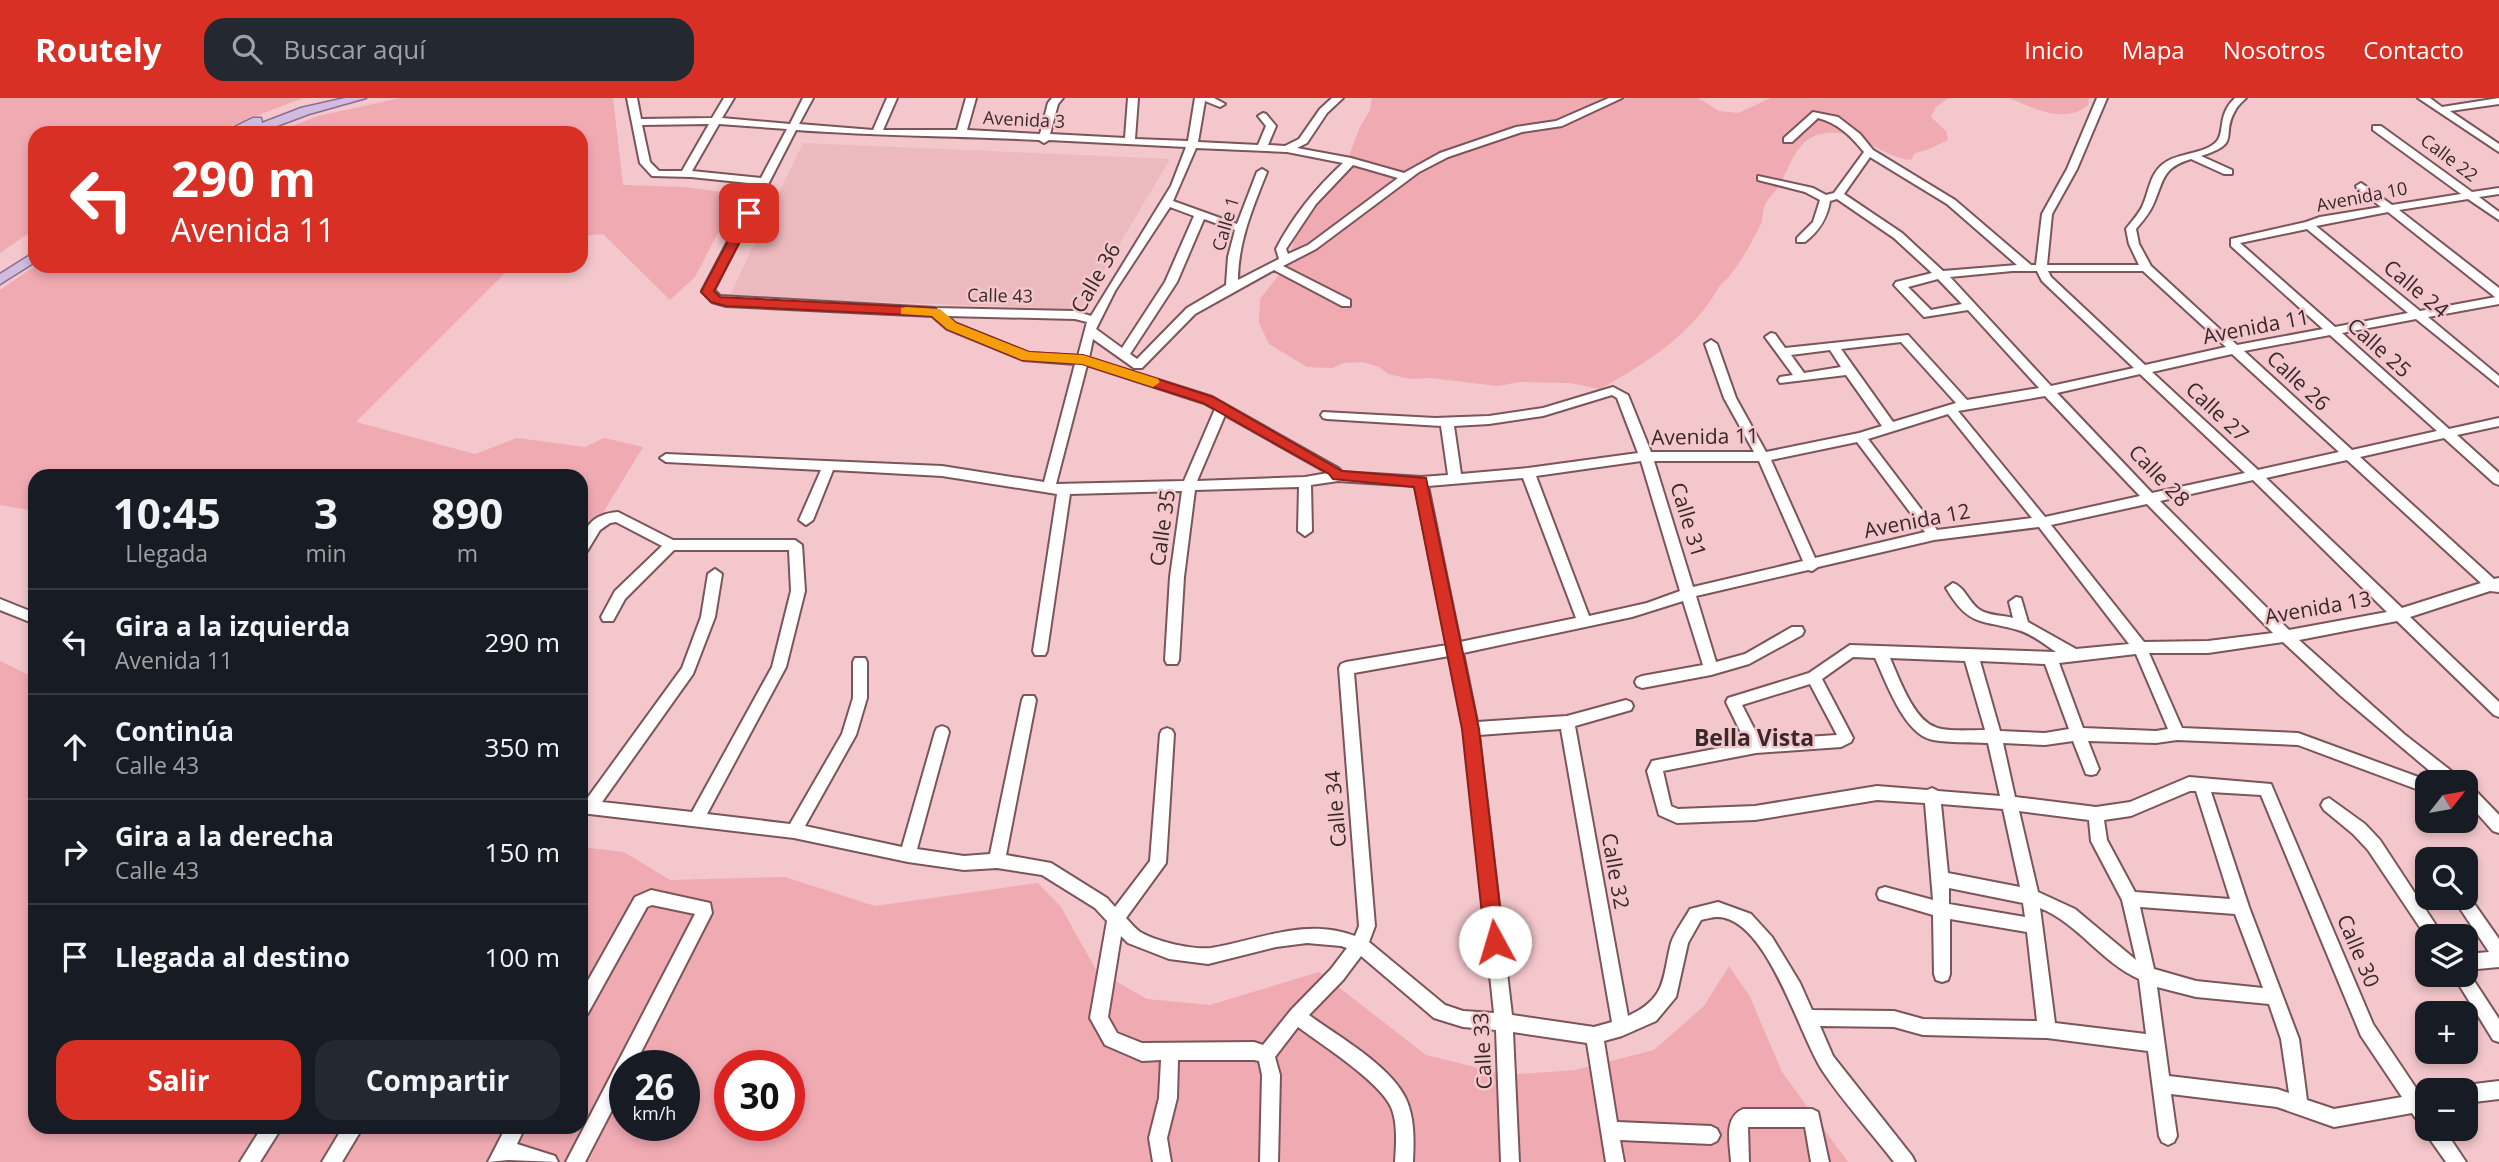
<!DOCTYPE html>
<html lang="es">
<head>
<meta charset="utf-8">
<style>
  :root { --surface:#171b24; --page:#242831; --text:#f1f3f6; --muted:#9ea1a6; --line:#363941; --accent:#d93025 }
  body { margin:0; font-family:"Open Sans",sans-serif; background:var(--page); color:var(--text); height:100vh; display:flex; flex-direction:column; font-size:26px; white-space:nowrap }
  * { box-sizing:border-box; margin:0 }
  p { font-size:23px; color:var(--muted) }
  .icon { flex:none; width:38px; height:38px; fill:none; stroke:currentColor; stroke-width:2; stroke-linecap:round; stroke-linejoin:round }
  .map { position:relative; flex:1; overflow:hidden }
  .details { position:absolute; left:28px; top:371px; width:560px; height:665px; display:flex; flex-direction:column; background:var(--surface); border-radius:21px; box-shadow:0 4px 10px #0003 }
  .details>* { flex:none }
  .hud { position:absolute; left:28px; top:28px; width:560px; height:147px; border-radius:21px; box-shadow:0 4px 10px #0003; background:#d93025; color:#fff; overflow:hidden }
  .needle { width:46px; rotate:59deg }
  .tools { position:absolute; left:2415px; top:672px; display:grid; gap:14px }
  .tools a { display:grid; place-items:center; width:63px; height:63px; border-radius:14px; background:var(--surface); box-shadow:0 4px 10px #0003; font-size:35px }
  .speed { position:absolute; left:609px; top:952px; display:flex; gap:14px; font-size:35px; font-weight:700; text-align:center }
  .speed>* { display:grid; place-content:center; width:91px; height:91px; border-radius:50%; background:var(--surface); box-shadow:0 4px 10px #0003; line-height:1 }
  .speed small { font-size:18px; font-weight:400 }
  .speed .limit { border:10px solid #d22; background:#fff; color:#111 }
  .pin { position:absolute; display:grid; place-items:center; width:60px; height:60px; color:#fff; margin:-30px; border-radius:14px; box-shadow:0 4px 10px #0006 }
  .me { position:absolute; width:77px; margin:-38px; rotate:354deg; stroke-linejoin:round; filter:drop-shadow(0 0 5px #0008) }
  .turn { display:flex; align-items:center; gap:24px; height:147px; padding:0 28px; font-size:32px }
  .turn .icon { width:91px; height:91px; stroke-width:2.5 }
  .turn b { display:block; font-size:49px; line-height:60px }
  .eta { display:flex; justify-content:space-evenly; align-items:center; height:119px; text-align:center }
  .eta b { font-size:42px; font-weight:700; line-height:49px }
  .button { display:flex; gap:14px; margin-top:auto; padding:14px 28px }
  .button a { flex:1; height:80px; border-radius:21px; background:var(--accent); color:#fff; font-size:28px; font-weight:700; line-height:80px; text-align:center }
  .button a+a { background:var(--page); color:var(--text) }
  ul { padding:0; list-style:none }
  li { display:flex; align-items:center; gap:21px; height:105px; padding:0 28px; border-top:2px solid var(--line) }
  li div { flex:1 }
  li b { display:block; font-size:26px }
  li em { font-style:normal }
  header { display:flex; align-items:center; gap:42px; box-sizing:border-box; height:98px; padding:0 35px; background:var(--accent); color:#fff }
  header strong { font-size:33px }
  nav { display:flex; gap:38px; margin-inline-start:auto; font-size:24px }
  .search { width:490px; height:63px; background:var(--page); display:flex; align-items:center; gap:18px; box-sizing:border-box; padding:0 24px; border-radius:21px; color:var(--muted); font-size:26px }
  .map>svg:first-child { display:block }
  .built { fill:#ecb9be }
  .green { fill:#f0aab2; fill-rule:evenodd }
  .lines { fill:none; stroke-linecap:round; stroke-linejoin:round }
  .minor-casing { stroke:#7a5559; stroke-width:4 }
  .major-casing { stroke:#886c91; stroke-width:3 }
  .minor { fill:#fff; fill-rule:evenodd }
  .major { fill:#d1bcdf; fill-rule:evenodd }
  .route { fill:#d93025; stroke:#8d1f18; stroke-width:2 }
  .slow { fill:#f59e0b }
  .labels { text-anchor:middle; stroke-width:5; stroke-linejoin:round; paint-order:stroke }
  .far-street-label { font-size:18px; fill:#39282a; stroke:#f3c7cb }
  .street-label { font-size:21px; fill:#39282a; stroke:#f3c7cb }
  .neighbourhood-label { font-size:23px; font-weight:bold; fill:#39282a; stroke:#f3c7cb }
</style>
</head>
<body>
<header>
<strong>Routely</strong>
<div class="search"><svg class="icon" aria-label="search" viewBox="0 0 24 24"><circle cx="10" cy="10" r="6"/><path d="M15 15l6 6"/></svg>Buscar aquí</div>
<nav><a>Inicio</a><a>Mapa</a><a>Nosotros</a><a>Contacto</a></nav>
</header>
<div class="map">
<svg width="2499" height="1064" viewBox="0 0 2499 1064">
  <rect width="100%" height="100%" fill="#f3c7cb"/>
  <!-- built -->
  <polygon class="built" points="803,45 1170,61 1081,211 729,199"/>
  <!-- green -->
  <g class="green">
    <polygon points="0,0 303,0 212,35 35,35 35,131 0,155"/>
    <polygon points="400,0 613,0 623,87 684,89 738,96 695,179 670,202 603,136 581,138 581,35 274,35 318,18"/>
    <path d="M1372,0H1698L1719,13L1738,15L1771,0H1948L1936,9L1931,19L1946,33L1948,42L1927,52L1915,55L1911,62C1879,58 1855,28 1821,36C1796,41 1790,69 1779,88C1774,95 1766,102 1764,110C1762,115 1763,121 1761,126C1753,142 1742,162 1731,176C1727,182 1720,186 1717,192C1691,237 1645,266 1600,291L1570,285L1521,284L1498,288L1430,280L1410,281L1388,276L1379,269L1363,264L1344,265L1332,270L1307,269L1269,246L1259,225L1260,201L1279,177L1292,150L1296,131L1347,63L1360,29L1370,12Z"/>
    <path d="M2009,0H2089L2088,7C2064,27 2034,10 2009,0Z"/>
    <polygon points="35,168 512,168 356,324 475,356 517,340 585,349 604,340 643,349 581,451 581,378 35,378 35,413 0,407 0,192"/>
    <path d="M0,563L35,580V1029H581V749L624,754L670,782L785,779L875,808L1038,785L1061,809L1096,872L1147,901L1210,907L1319,874L1426,957L1507,977L1575,972L1654,952L1704,908L1729,868L1750,899L1782,974L1848,1064H0ZM625,968H684V1027H625ZM730,968H789V1027H730Z"/>
  </g>
  <g class="lines">
    <!-- minor casing -->
    <g class="minor-casing">
      <g id="minor">
        <path d="M627,0H637L641,21L712,20L724,0H734L722,20L790,26L803,0H813L799,26L873,32L887,0H897L883,32H957L966,0H976L967,32L1040,36L1048,5L1052,0H1063L1058,6L1050,36L1125,40L1128,0H1138L1135,41L1188,43L1195,0H1214L1225,6L1220,9L1205,3L1198,44L1258,47L1266,28L1258,18L1263,15L1266,16L1276,28L1268,47L1285,48L1299,41L1320,11L1332,0H1343L1327,15L1307,45L1297,50L1351,60L1404,75L1440,55L1516,29L1556,23L1609,0H1622L1562,28L1522,34L1448,59L1419,74L1316,151L1283,168L1350,202V208H1342L1274,172L1195,216L1142,270H1134L1093,241L1089,260L1212,299L1338,370L1342,374L1421,379L1448,377L1441,328L1327,321L1323,320L1321,317L1323,314L1435,320L1489,318L1543,310L1613,289L1628,297L1651,354H1754L1724,300L1705,246L1711,242L1717,246L1736,300L1766,354L1859,335L1882,328L1846,277L1780,285L1778,282L1780,279L1793,277L1765,239L1771,235L1775,236L1785,250L1908,237L1967,302L2039,290L1968,212L1924,219L1894,187L1896,184L1932,175L1894,140L1837,101L1830,103C1827,121 1819,133 1805,144H1797V140L1813,124L1820,102L1805,94L1758,82V78L1813,90L1826,97L1834,95L1864,54C1851,38 1838,25 1818,20L1792,44H1784V40L1813,14L1838,19L1860,36L1873,52L1955,102L2031,167H2036L2042,116L2067,71L2097,0H2107L2077,71L2052,116L2047,167H2139L2129,146L2126,131C2131,124 2138,117 2142,109C2149,95 2149,77 2163,66C2178,54 2205,57 2217,43C2225,34 2217,17 2235,0H2246C2242,4 2237,8 2235,13C2220,38 2243,45 2201,58L2232,72V76H2224L2191,61C2161,70 2164,83 2153,107C2149,116 2142,124 2136,131L2139,146L2151,168L2237,247L2323,231L2231,148V141L2306,124L2320,119L2381,109L2357,90L2356,88L2361,85L2392,107L2461,96L2373,32V28H2381L2472,94L2499,90V96L2479,99L2499,114V122L2468,101L2399,112L2499,190V206L2428,219L2499,278V288L2416,221L2342,235L2449,331L2499,320V328L2457,337L2499,375V387L2494,385L2444,340L2360,359L2494,481L2499,480V494L2490,493L2410,519L2499,604V619L2494,617L2397,523L2299,542L2404,636L2459,679L2461,684H2443L2341,598L2283,544L2208,555H2149L2182,630L2298,635L2432,684H2427V695L2298,647L2177,642L2156,645L2088,643L2099,671L2096,676L2091,677L2086,676L2073,643L2045,647L2003,645L2015,699L2096,709L2130,704L2189,679L2271,686L2373,926L2420,996L2427,995V1031H2444L2466,1064H2446L2427,1037L2424,1030L2421,1028L2412,1015L2334,1029L2277,1009L2171,996L2177,1038L2174,1044L2168,1047L2162,1044L2159,1038L2148,953L2047,940L1923,937L1894,929L1820,928L1833,958L1912,1058L1915,1064H1894C1871,1034 1843,1004 1822,972C1799,937 1767,819 1717,819C1712,819 1706,821 1701,822L1688,845L1676,899L1656,923L1622,938L1604,943L1617,1024L1711,1028L1717,1031L1720,1037L1717,1043L1711,1046L1620,1042L1624,1064H1606L1587,945L1513,934L1519,1064H1501L1496,932L1463,929L1434,920L1361,858L1343,882L1309,917C1339,939 1389,967 1405,999C1415,1019 1414,1043 1413,1064H1395C1396,1047 1398,1025 1391,1009C1379,983 1322,947 1298,929L1275,959L1280,977L1278,1064H1260L1262,977L1259,963L1254,962H1178L1177,1000L1167,1040L1171,1064H1153L1149,1040L1159,1000L1161,962L1142,963L1105,947L1090,920L1107,823L1095,810L1042,777L997,770L964,772L908,764L794,740L581,715V701L586,702L682,570L701,519L708,476L715,471L722,476L715,519L693,576L602,704L692,714L772,569L791,493L789,452H674L625,501L613,523H603L601,519L615,493L662,448L616,424L610,425L600,432L586,455L581,456C581,431 591,416 618,414L673,442H795L802,447L805,493L786,569L707,716L790,726L842,636L853,600V564L855,560H865L867,564V600L856,637L805,728L902,749L935,634L937,630L942,628L947,630L949,634L917,751L964,758L990,756L1022,602L1024,598H1034L1036,602L1006,757L1051,765L1107,800L1115,809L1150,763L1160,636L1162,632L1167,630L1172,632L1174,636L1166,765L1126,820C1131,825 1136,832 1142,835C1158,844 1193,852 1211,850C1260,842 1305,819 1355,838L1359,828L1339,570L1341,566L1346,564L1447,547L1415,388L1338,383L1311,387L1312,433L1305,438L1298,433L1299,389L1195,392L1184,479L1179,562L1177,566H1167L1165,562L1170,479L1182,393L1070,396L1047,553L1045,557H1035L1033,553L1057,396L942,378L833,372L813,422L806,427L799,422L821,372L666,364L660,360L666,356L942,368L1044,384L1075,266L1023,262L947,231L932,218L726,208L712,204L702,193L758,86L691,79L652,78L640,65ZM709,26L682,73H659L650,64L642,27ZM719,26L787,31L761,80L692,73ZM796,32C877,38 958,38 1039,42L1044,45L1049,42L1186,49L1171,88L1091,218L1075,213L935,210L720,198L714,192ZM1196,50L1287,54L1343,65C1316,90 1293,118 1276,151L1279,161L1238,182C1238,144 1253,109 1267,74L1262,71L1257,74L1237,126L1173,103ZM1870,59L1947,106L2017,167L1943,173L1902,135L1844,96ZM1353,67L1398,80L1308,147L1288,156L1286,151L1316,106ZM1170,109L1194,118L1165,184L1122,250L1096,231L1115,193ZM2388,114L2495,199H2496L2420,213L2316,128ZM1204,121L1235,132L1228,159L1226,187L1187,210L1137,261L1130,256L1177,184ZM2307,131L2408,215L2335,229L2240,145ZM2012,173H2037L2042,183L2134,270L2051,288L1950,179ZM2048,173H2143L2226,249L2145,267L2051,179ZM1938,181L1962,206L1931,212L1908,189ZM947,218L1075,221L1087,224L1078,258L1029,255L955,225ZM2330,237L2437,333L2352,352L2244,253ZM1901,244L1956,305L1893,324L1841,251ZM1830,252L1841,269L1804,275L1791,257ZM2232,256L2339,354L2258,372L2152,274ZM1087,267L1204,305L1215,311L1184,383L1056,386ZM2140,276L2245,375L2152,395L2057,295ZM1612,297L1617,300L1638,355L1528,370L1461,376L1454,328L1489,326L1543,318ZM2045,298L2140,398L2045,419L1958,313ZM1948,316L2032,420L1937,432L1868,341ZM1225,317L1328,375L1305,379L1197,383ZM1857,344L1925,434L1815,460L1771,362ZM2347,362L2481,485L2402,510L2266,380ZM1641,363L1680,493L1647,505L1589,518L1536,378ZM1654,363H1759L1803,463L1693,489ZM1523,380L1576,520L1460,544L1428,388ZM2253,382L2387,514L2289,532L2160,403ZM2147,406L2273,535L2208,543L2144,544L2051,427ZM2039,429L2129,546L2076,551L2028,524L2021,500L2016,499L2009,504L2013,520C2003,517 1989,518 1980,512C1969,505 1965,489 1953,485L1946,490C1969,529 1980,521 2018,532C2032,536 2044,546 2056,554L1850,547L1809,575L1728,600L1726,604L1746,645L1657,662L1652,663L1647,673L1659,717L1677,725L1755,722L1877,702L1925,705L1933,802L1885,789L1879,791L1877,796L1879,801L1933,817L1934,876L1936,882L1942,884L1948,882L1950,876V821L2027,834L2037,923L1923,921L1894,913L1812,912L1800,885L1772,839L1751,816L1718,804L1690,811C1684,822 1675,833 1671,845C1662,881 1667,900 1628,918L1575,628L1631,612L1633,608L1631,604L1626,602L1567,618L1477,624L1463,555L1632,519L1683,503L1703,567L1642,578L1637,580L1635,584L1637,588L1642,590L1711,577L1749,566L1802,537L1804,533L1802,529H1792L1745,556L1716,564L1696,498L1808,472L1812,473L1818,469L1934,442ZM2136,556L2168,631L2156,633L2083,630L2059,565ZM1449,558L1464,631L1494,915L1463,913L1445,907L1369,844L1375,828L1354,575ZM1853,559L1875,560C1886,583 1904,637 1933,642C1951,645 1970,644 1988,645L2000,698L1938,693L1932,690L1927,692L1877,688L1755,708L1678,711L1671,708L1663,673L1756,655L1841,649L1851,644L1853,640L1822,581ZM1890,560L1965,563L1985,632C1971,632 1946,634 1935,629C1913,621 1899,580 1890,560ZM1980,563L2045,566L2069,631L2045,635L2000,633ZM1810,586L1837,637L1760,642L1742,607ZM1561,631L1612,924L1594,929L1512,917L1479,637ZM2190,693H2196L2230,801L2135,794L2107,742L2104,722L2131,718ZM2211,694L2261,697L2361,938L2402,999L2334,1011L2307,1002L2299,941L2249,809ZM1941,706L2003,711L2020,789L1948,775ZM2019,713L2089,722L2091,743L2122,802L2136,862L2075,811L2038,794ZM1949,790L2023,805L2025,819L1949,806ZM2140,809L2235,816L2263,890L2196,883L2154,871ZM2040,810C2079,826 2101,864 2139,881L2146,936L2055,925ZM1121,838L1128,845L1169,861L1208,866L1276,849L1307,845L1341,848L1347,850L1331,871L1291,912L1263,947L1254,944L1142,945L1117,935L1108,919ZM2157,889L2196,899L2269,906L2281,941L2289,995L2277,991L2169,978Z"/>
        <polygon points="2418,0 2430,0 2442,9 2499,0 2499,6 2450,13 2499,46 2499,54"/>
        <polygon points="0,501 35,515 35,526 0,512"/>
        <polygon points="2466,687 2471,688 2499,717 2499,735 2493,733 2466,703"/>
        <polygon points="2329,700 2365,726 2380,742 2443,838 2427,838 2427,840 2368,752 2353,736 2324,712 2321,707 2324,702"/>
        <polygon points="651,792 710,805 712,815 634,968 625,968 625,987 585,1064 566,1064 695,816 652,807 647,809 587,917 581,919 581,895 635,799"/>
        <polygon points="2466,794 2499,841 2499,869 2467,872 2499,921 2499,944 2493,942 2453,877 2466,877 2466,856 2489,854 2453,800 2466,800"/>
        <polygon points="2499,983 2499,1001 2466,1005 2466,992 2459,992 2466,987"/>
        <path d="M1743,1011H1812L1818,1014L1829,1064H1811L1805,1029H1748L1749,1064H1731C1730,1046 1723,1019 1743,1011Z"/>
        <polygon points="262,1029 282,1029 260,1064 240,1064"/>
        <polygon points="343,1029 363,1029 342,1064 322,1064"/>
        <polygon points="506,1029 525,1029 517,1046 555,1058 558,1064 508,1062 488,1064"/>
      </g>
    </g>
    <!-- major casing -->
    <g class="major-casing">
      <g id="major">
        <polygon points="345,0 366,0 309,16 258,35 222,35 253,20 261,20 262,25 301,10"/>
        <polygon points="35,154 35,164 0,186 0,176"/>
      </g>
    </g>
    <!-- minor -->
    <use href="#minor" class="minor"/>
    <!-- major -->
    <use href="#major" class="major"/>
  </g>
  <!-- route -->
  <polygon class="route" points="749,111 755,115 714,193 720,199 935,210 956,225 1029,254 1083,257 1213,299 1342,373 1426,380 1479,631 1504,844 1501,850 1495,853 1488,850 1485,844 1462,631 1414,389 1333,381 1329,376 1203,305 1082,266 1022,262 947,231 932,218 726,208 711,204 701,194 743,115"/>
  <!-- slow -->
  <polygon class="slow" points="906,209 940,211 956,225 1029,254 1083,257 1158,281 1160,284 1153,289 1082,266 1022,262 947,231 932,218 901,216 901,210"/>
  <g class="labels">
    <!-- far-street labels -->
    <g class="far-street-label">
      <text transform="translate(1024 22) rotate(3)" y="6">Avenida 3</text>
      <text transform="translate(2449 60) rotate(37)" y="6">Calle 22</text>
      <text transform="translate(2362 99) rotate(-11)" y="6">Avenida 10</text>
      <text transform="translate(1226 126) rotate(-74)" y="6">Calle 1</text>
      <text transform="translate(1000 198) rotate(1)" y="6">Calle 43</text>
    </g>
    <!-- street labels -->
    <g class="street-label">
      <text transform="translate(1096 180) rotate(-60)" y="7">Calle 36</text>
      <text transform="translate(2416 191) rotate(40)" y="7">Calle 24</text>
      <text transform="translate(2256 229) rotate(-11)" y="7">Avenida 11</text>
      <text transform="translate(2379 250) rotate(42)" y="7">Calle 25</text>
      <text transform="translate(2298 283) rotate(43)" y="7">Calle 26</text>
      <text transform="translate(2217 314) rotate(43)" y="7">Calle 27</text>
      <text transform="translate(1705 339) rotate(-1)" y="7">Avenida 11</text>
      <text transform="translate(2159 378) rotate(46)" y="7">Calle 28</text>
      <text transform="translate(1688 422) rotate(73)" y="7">Calle 31</text>
      <text transform="translate(1917 423) rotate(-11)" y="7">Avenida 12</text>
      <text transform="translate(1163 430) rotate(-82)" y="7">Calle 35</text>
      <text transform="translate(2318 510) rotate(-10)" y="7">Avenida 13</text>
      <text transform="translate(1336 711) rotate(-95)" y="7">Calle 34</text>
      <text transform="translate(1615 773) rotate(80)" y="7">Calle 32</text>
      <text transform="translate(2358 853) rotate(67)" y="7">Calle 30</text>
      <text transform="translate(1483 953) rotate(-93)" y="7">Calle 33</text>
    </g>
    <!-- neighbourhood labels -->
    <g class="neighbourhood-label">
      <text x="1754" y="648">Bella Vista</text>
    </g>
  </g>
</svg>
<div class="tools">
<a><svg class="needle" viewBox="-14 -14 28 28"><path d="M0-13l5 13h-10z" fill="#e53935"/><path d="M0 13l5-13h-10z" fill="#9ea1a6"/></svg></a>
<a><svg class="icon" aria-label="search" viewBox="0 0 24 24"><circle cx="10" cy="10" r="6"/><path d="M15 15l6 6"/></svg></a>
<a><svg class="icon" aria-label="layers" viewBox="0 0 24 24"><path d="M12 4l9 5-9 5-9-5zM3 14l9 5 9-5"/></svg></a>
<a>+</a>
<a>−</a>
</div>
<div class="speed"><div>26<small>km/h</small></div><div class="limit">30</div></div>
<div class="pin" style="left:749px;top:115px;background:#d93025"><svg class="icon" aria-label="arrive" viewBox="0 0 24 24"><path d="M6 21V4h12l-3 4 3 4H6"/></svg></div>
<svg class="me" style="left:1495px;top:844px" viewBox="-20 -20 40 40"><circle r="19" fill="#fff"/><path d="M0-13L10 11 0 6-10 11z" fill="#d93025"/></svg>
<div class="hud">
<div class="turn"><svg class="icon" aria-label="left" viewBox="0 0 24 24"><path d="M17 20v-9H6M10 6l-5 5 5 5"/></svg><div><b>290 m</b>Avenida 11</div></div>
</div>
<section class="details">
<div class="eta">
<div><b>10:45</b><p>Llegada</p></div>
<div><b>3</b><p>min</p></div>
<div><b>890</b><p>m</p></div>
</div>
<ul>
<li><svg class="icon" aria-label="left" viewBox="0 0 24 24"><path d="M17 20v-9H6M10 6l-5 5 5 5"/></svg><div><b>Gira a la izquierda</b><p>Avenida 11</p></div><em>290 m</em></li>
<li><svg class="icon" aria-label="ahead" viewBox="0 0 24 24"><path d="M12 20V5M6 11l6-6 6 6"/></svg><div><b>Continúa</b><p>Calle 43</p></div><em>350 m</em></li>
<li><svg class="icon" aria-label="right" viewBox="0 0 24 24"><path d="M7 20v-9h11M14 6l5 5-5 5"/></svg><div><b>Gira a la derecha</b><p>Calle 43</p></div><em>150 m</em></li>
<li><svg class="icon" aria-label="arrive" viewBox="0 0 24 24"><path d="M6 21V4h12l-3 4 3 4H6"/></svg><div><b>Llegada al destino</b></div><em>100 m</em></li>
</ul>
<div class="button"><a>Salir</a><a>Compartir</a></div>
</section>
</div>
</body>
</html>
